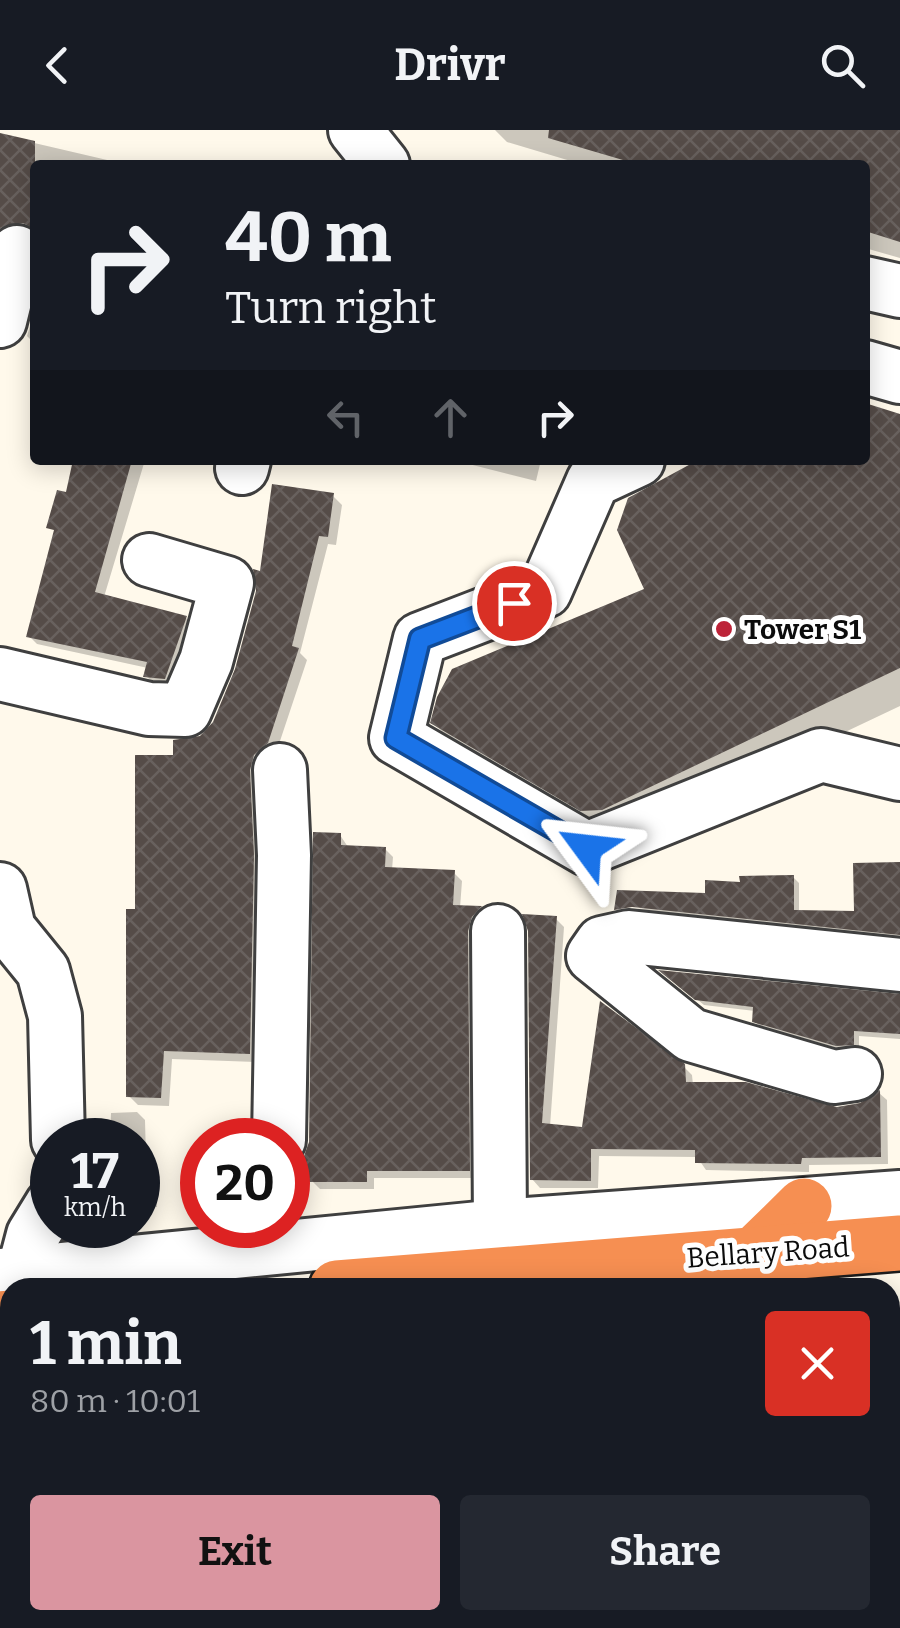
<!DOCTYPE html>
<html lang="en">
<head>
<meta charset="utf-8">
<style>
  :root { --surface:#171b24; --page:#242831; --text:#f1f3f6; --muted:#9ea1a6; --accent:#da95a0 }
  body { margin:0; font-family:Bitter,serif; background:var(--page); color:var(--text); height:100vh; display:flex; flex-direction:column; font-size:38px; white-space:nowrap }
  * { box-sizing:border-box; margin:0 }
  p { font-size:32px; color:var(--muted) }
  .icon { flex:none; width:55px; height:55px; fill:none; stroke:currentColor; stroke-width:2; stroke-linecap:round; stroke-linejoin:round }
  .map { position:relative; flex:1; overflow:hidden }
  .side { position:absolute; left:0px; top:1148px; width:900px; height:352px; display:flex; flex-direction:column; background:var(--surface); border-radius:30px 30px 0 0; box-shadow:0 5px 25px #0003 }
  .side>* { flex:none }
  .top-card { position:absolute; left:30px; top:30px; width:840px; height:305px; border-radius:10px; box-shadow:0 5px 25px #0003; background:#171b24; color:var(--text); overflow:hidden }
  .speed { position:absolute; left:30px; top:988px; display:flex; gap:20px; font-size:50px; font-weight:700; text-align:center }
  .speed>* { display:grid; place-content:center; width:130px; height:130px; border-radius:50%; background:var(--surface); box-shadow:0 5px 25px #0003; line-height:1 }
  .speed small { font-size:25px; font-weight:400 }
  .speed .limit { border:15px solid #d22; background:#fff; color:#111 }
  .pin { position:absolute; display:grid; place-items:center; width:85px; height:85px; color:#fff; margin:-42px; border:5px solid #fff; border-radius:50%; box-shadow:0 2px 10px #0007 }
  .me { position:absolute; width:110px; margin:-55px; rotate:300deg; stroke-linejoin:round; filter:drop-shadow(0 0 8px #0008) }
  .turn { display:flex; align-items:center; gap:35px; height:210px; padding:0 30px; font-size:45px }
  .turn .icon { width:130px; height:130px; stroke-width:2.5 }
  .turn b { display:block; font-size:70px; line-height:85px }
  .lanes { display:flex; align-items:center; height:95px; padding:0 30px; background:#0003; justify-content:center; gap:50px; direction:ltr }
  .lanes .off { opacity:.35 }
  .round { display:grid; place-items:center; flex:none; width:105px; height:105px; border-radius:10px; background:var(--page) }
  .overview { display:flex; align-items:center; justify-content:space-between; height:170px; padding:0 30px }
  h1 { font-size:60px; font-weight:700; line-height:75px }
  .cta { display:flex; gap:20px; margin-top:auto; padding:20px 30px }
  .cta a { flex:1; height:115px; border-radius:10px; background:var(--accent); color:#111; font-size:40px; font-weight:700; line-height:115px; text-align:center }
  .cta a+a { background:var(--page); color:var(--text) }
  header { display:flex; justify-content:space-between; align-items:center; height:130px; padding:0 30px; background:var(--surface); font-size:45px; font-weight:700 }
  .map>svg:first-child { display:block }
  .grass { fill:url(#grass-tufts) }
  .shadow { fill:#0003; fill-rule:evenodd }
  .building { fill:url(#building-cross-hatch) }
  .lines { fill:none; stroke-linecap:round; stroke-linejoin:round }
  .minor-casing { stroke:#3f3f3f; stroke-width:58 }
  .highway-casing { stroke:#1d1d1d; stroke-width:60 }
  .minor { stroke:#fff; stroke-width:52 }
  .highway { stroke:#f68f52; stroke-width:55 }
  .route-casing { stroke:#114b97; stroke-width:25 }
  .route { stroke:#1a73e8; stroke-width:18 }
  .poi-dot { fill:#bd2338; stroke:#fff; stroke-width:4 }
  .labels { text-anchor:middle; stroke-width:10; stroke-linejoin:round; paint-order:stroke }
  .poi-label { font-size:28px; font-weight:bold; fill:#0c0c0c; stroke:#fff; text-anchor:start }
  .street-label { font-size:28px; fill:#0c0c0c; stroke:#fff }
</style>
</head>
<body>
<header><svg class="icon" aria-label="back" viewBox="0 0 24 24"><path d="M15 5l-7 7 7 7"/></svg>Drivr<svg class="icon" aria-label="search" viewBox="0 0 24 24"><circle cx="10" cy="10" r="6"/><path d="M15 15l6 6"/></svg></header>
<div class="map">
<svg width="900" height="1498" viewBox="0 0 900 1498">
  <defs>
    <pattern id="grass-tufts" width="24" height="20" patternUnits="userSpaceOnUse" patternTransform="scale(2.5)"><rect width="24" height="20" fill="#d4e9b5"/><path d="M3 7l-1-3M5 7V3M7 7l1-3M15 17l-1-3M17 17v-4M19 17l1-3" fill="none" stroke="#b5c79a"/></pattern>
    <pattern id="building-cross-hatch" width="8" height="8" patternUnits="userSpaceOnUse" patternTransform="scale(2.5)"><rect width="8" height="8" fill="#554c48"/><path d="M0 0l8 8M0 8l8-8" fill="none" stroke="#68615e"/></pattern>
  </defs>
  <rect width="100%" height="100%" fill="#fff9eb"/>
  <!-- grass -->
  <polygon class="grass" points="900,1369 900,1498 647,1498 647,1490 890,1490 890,1370"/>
  <!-- shadow -->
  <g class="shadow">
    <polygon points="495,0 900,0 900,128 865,118 865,35 584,35 507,12"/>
    <polygon points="0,5 120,33 122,35 35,35 35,101 0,106"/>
    <polygon points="35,180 35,214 27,206"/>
    <polygon points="865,276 900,286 900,576 628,705 608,705 459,618 433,593 648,460 709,330 865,330"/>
    <polygon points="75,330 145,330 104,467 186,488 194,496 173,556 154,554 146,546 148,538 37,514 29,506"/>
    <polygon points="453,330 541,330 536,351"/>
    <polygon points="333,366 342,375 336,415 328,414 300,523 307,530 276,623 259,932 172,929 169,976 138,975 129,966 137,782 176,627 214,594 236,543 262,444"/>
    <polygon points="340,705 348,717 385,719 393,727 392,740 454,743 462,751 460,778 481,778 488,785 477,1048 374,1048 374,1059 320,1059 312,1051 294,1052 288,1046 288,1039 306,1028 312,1013"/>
    <path d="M900,734V813L640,782L623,785L617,779L619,763L707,765L708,753L742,754V748L793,747L799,753V782L857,784L856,735ZM644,773L645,778L621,781V776Z"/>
    <polygon points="556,789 564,797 550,997 584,1000 683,936 692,945 693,955 837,979 861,976 879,963 887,970 888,1034 809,1035 809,1042 706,1040 697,1027 599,1026 598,1058 540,1058 532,1049"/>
    <polygon points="665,843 900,867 900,909 859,906 859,920 844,922 761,897 754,891 755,881 704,875"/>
    <polygon points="137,982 145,990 146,1029 157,1036 157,1077 138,1077 138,1010 110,1010 111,983"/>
    <rect x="234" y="1490" width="394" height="8"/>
    <polygon points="0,1492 53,1495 56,1498 0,1498"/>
  </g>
  <!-- building -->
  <g class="building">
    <polygon points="549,0 900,0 900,112 865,101 865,35 640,35 548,8"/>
    <polygon points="0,3 35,11 35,99 23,93 0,98"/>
    <polygon points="865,273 900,284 900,538 602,680 580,681 430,593 437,567 452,539 644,459 617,400 628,368 698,330 865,330"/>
    <polygon points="73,330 132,330 95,462 187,486 165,549 143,547 147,532 26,507 54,400 46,398 57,360 66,362"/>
    <polygon points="272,354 334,363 328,407 319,406 292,516 299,518 268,613 254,625 250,640 254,725 250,924 164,921 161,968 126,967 126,779 135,779 135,625 173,625 173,610 200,606 213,592 235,539 256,461 253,439 260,441"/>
    <polygon points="313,702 341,703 341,715 386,717 385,737 455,740 453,775 482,776 472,787 468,801 470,1041 367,1041 367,1052 309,1052 309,1044 288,1045 288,1038 304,1026 309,1012"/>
    <polygon points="900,732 900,805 632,777 614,780 617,760 705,763 705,750 740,752 739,746 794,745 794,780 854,781 853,733"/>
    <polygon points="522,784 557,786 542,993 582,997 600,871 685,934 686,952 746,952 837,977 860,973 880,960 881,1027 802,1028 801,1034 695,1033 695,1020 591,1019 591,1051 530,1050 528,801"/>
    <polygon points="658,840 900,864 900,904 854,901 854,915 836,916 752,892 753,877 695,870"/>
  </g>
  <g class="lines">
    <!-- minor casing -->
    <g class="minor-casing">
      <g id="minor">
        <polyline points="355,0 383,35"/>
        <polyline points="865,153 900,161"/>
        <polyline points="0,191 17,122"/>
        <polyline points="865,237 900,247"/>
        <polyline points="638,330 593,351 545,461 420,509 396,608 587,719 821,625 900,644"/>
        <polyline points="242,338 244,330"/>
        <polyline points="0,544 149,579 185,580 206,531 227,453 149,430"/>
        <polyline points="0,759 9,799 43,841 55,886 58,1010"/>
        <polyline points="498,801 500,1096"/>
        <polyline points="855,944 834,947 691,905 593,826 602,813 629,807 900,835"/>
        <polyline points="279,1010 284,725 280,640"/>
        <polyline points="23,1143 33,1105 52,1074"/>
        <polyline points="0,1145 500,1096 900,1067"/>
        <polyline points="890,1319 900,1318"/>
        <polyline points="0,1393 10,1393"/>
        <polyline points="183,1498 185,1490"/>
      </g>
    </g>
    <!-- highway casing -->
    <g class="highway-casing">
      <g id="highway">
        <polyline points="757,1122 804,1076"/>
        <polyline points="337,1158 900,1113"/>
        <polyline points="0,1189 10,1188"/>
        <polyline points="890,1243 900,1242"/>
        <polyline points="0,1287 10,1286"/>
      </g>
    </g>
    <!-- minor -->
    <use href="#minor" class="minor"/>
    <!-- highway -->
    <use href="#highway" class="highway"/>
  </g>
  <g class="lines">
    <!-- route casing -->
    <g class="route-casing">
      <polyline id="route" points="514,473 420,509 396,608 587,718"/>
    </g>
    <!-- route -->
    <use href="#route" class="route"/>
  </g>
  <!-- markers -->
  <circle class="poi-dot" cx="724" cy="499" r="10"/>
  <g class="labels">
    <!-- poi labels -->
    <g class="poi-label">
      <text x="744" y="509">Tower S1</text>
    </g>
    <!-- street labels -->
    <g class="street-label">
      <text transform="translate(768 1122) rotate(-4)" y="10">Bellary Road</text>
    </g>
  </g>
</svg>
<div class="speed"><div>17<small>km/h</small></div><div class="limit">20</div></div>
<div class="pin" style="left:514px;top:473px;background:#d93025"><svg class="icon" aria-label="arrive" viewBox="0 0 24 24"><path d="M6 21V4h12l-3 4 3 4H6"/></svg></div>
<svg class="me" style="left:587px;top:718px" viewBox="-20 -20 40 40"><path d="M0-17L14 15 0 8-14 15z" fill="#1a73e8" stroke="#fff" stroke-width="4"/></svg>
<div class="top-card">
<div class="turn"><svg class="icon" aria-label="right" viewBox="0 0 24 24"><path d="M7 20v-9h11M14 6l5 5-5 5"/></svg><div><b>40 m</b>Turn right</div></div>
<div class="lanes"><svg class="icon off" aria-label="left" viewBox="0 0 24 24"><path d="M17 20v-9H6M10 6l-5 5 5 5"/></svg><svg class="icon off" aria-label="ahead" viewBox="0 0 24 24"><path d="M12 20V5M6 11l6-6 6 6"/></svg><svg class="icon" aria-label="right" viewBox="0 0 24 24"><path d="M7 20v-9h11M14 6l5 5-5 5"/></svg></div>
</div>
<section class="side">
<div class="overview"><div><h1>1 min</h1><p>80 m · 10:01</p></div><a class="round" style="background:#d93025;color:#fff"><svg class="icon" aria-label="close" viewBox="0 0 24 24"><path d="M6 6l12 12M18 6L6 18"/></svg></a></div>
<div class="cta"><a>Exit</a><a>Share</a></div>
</section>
</div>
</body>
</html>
